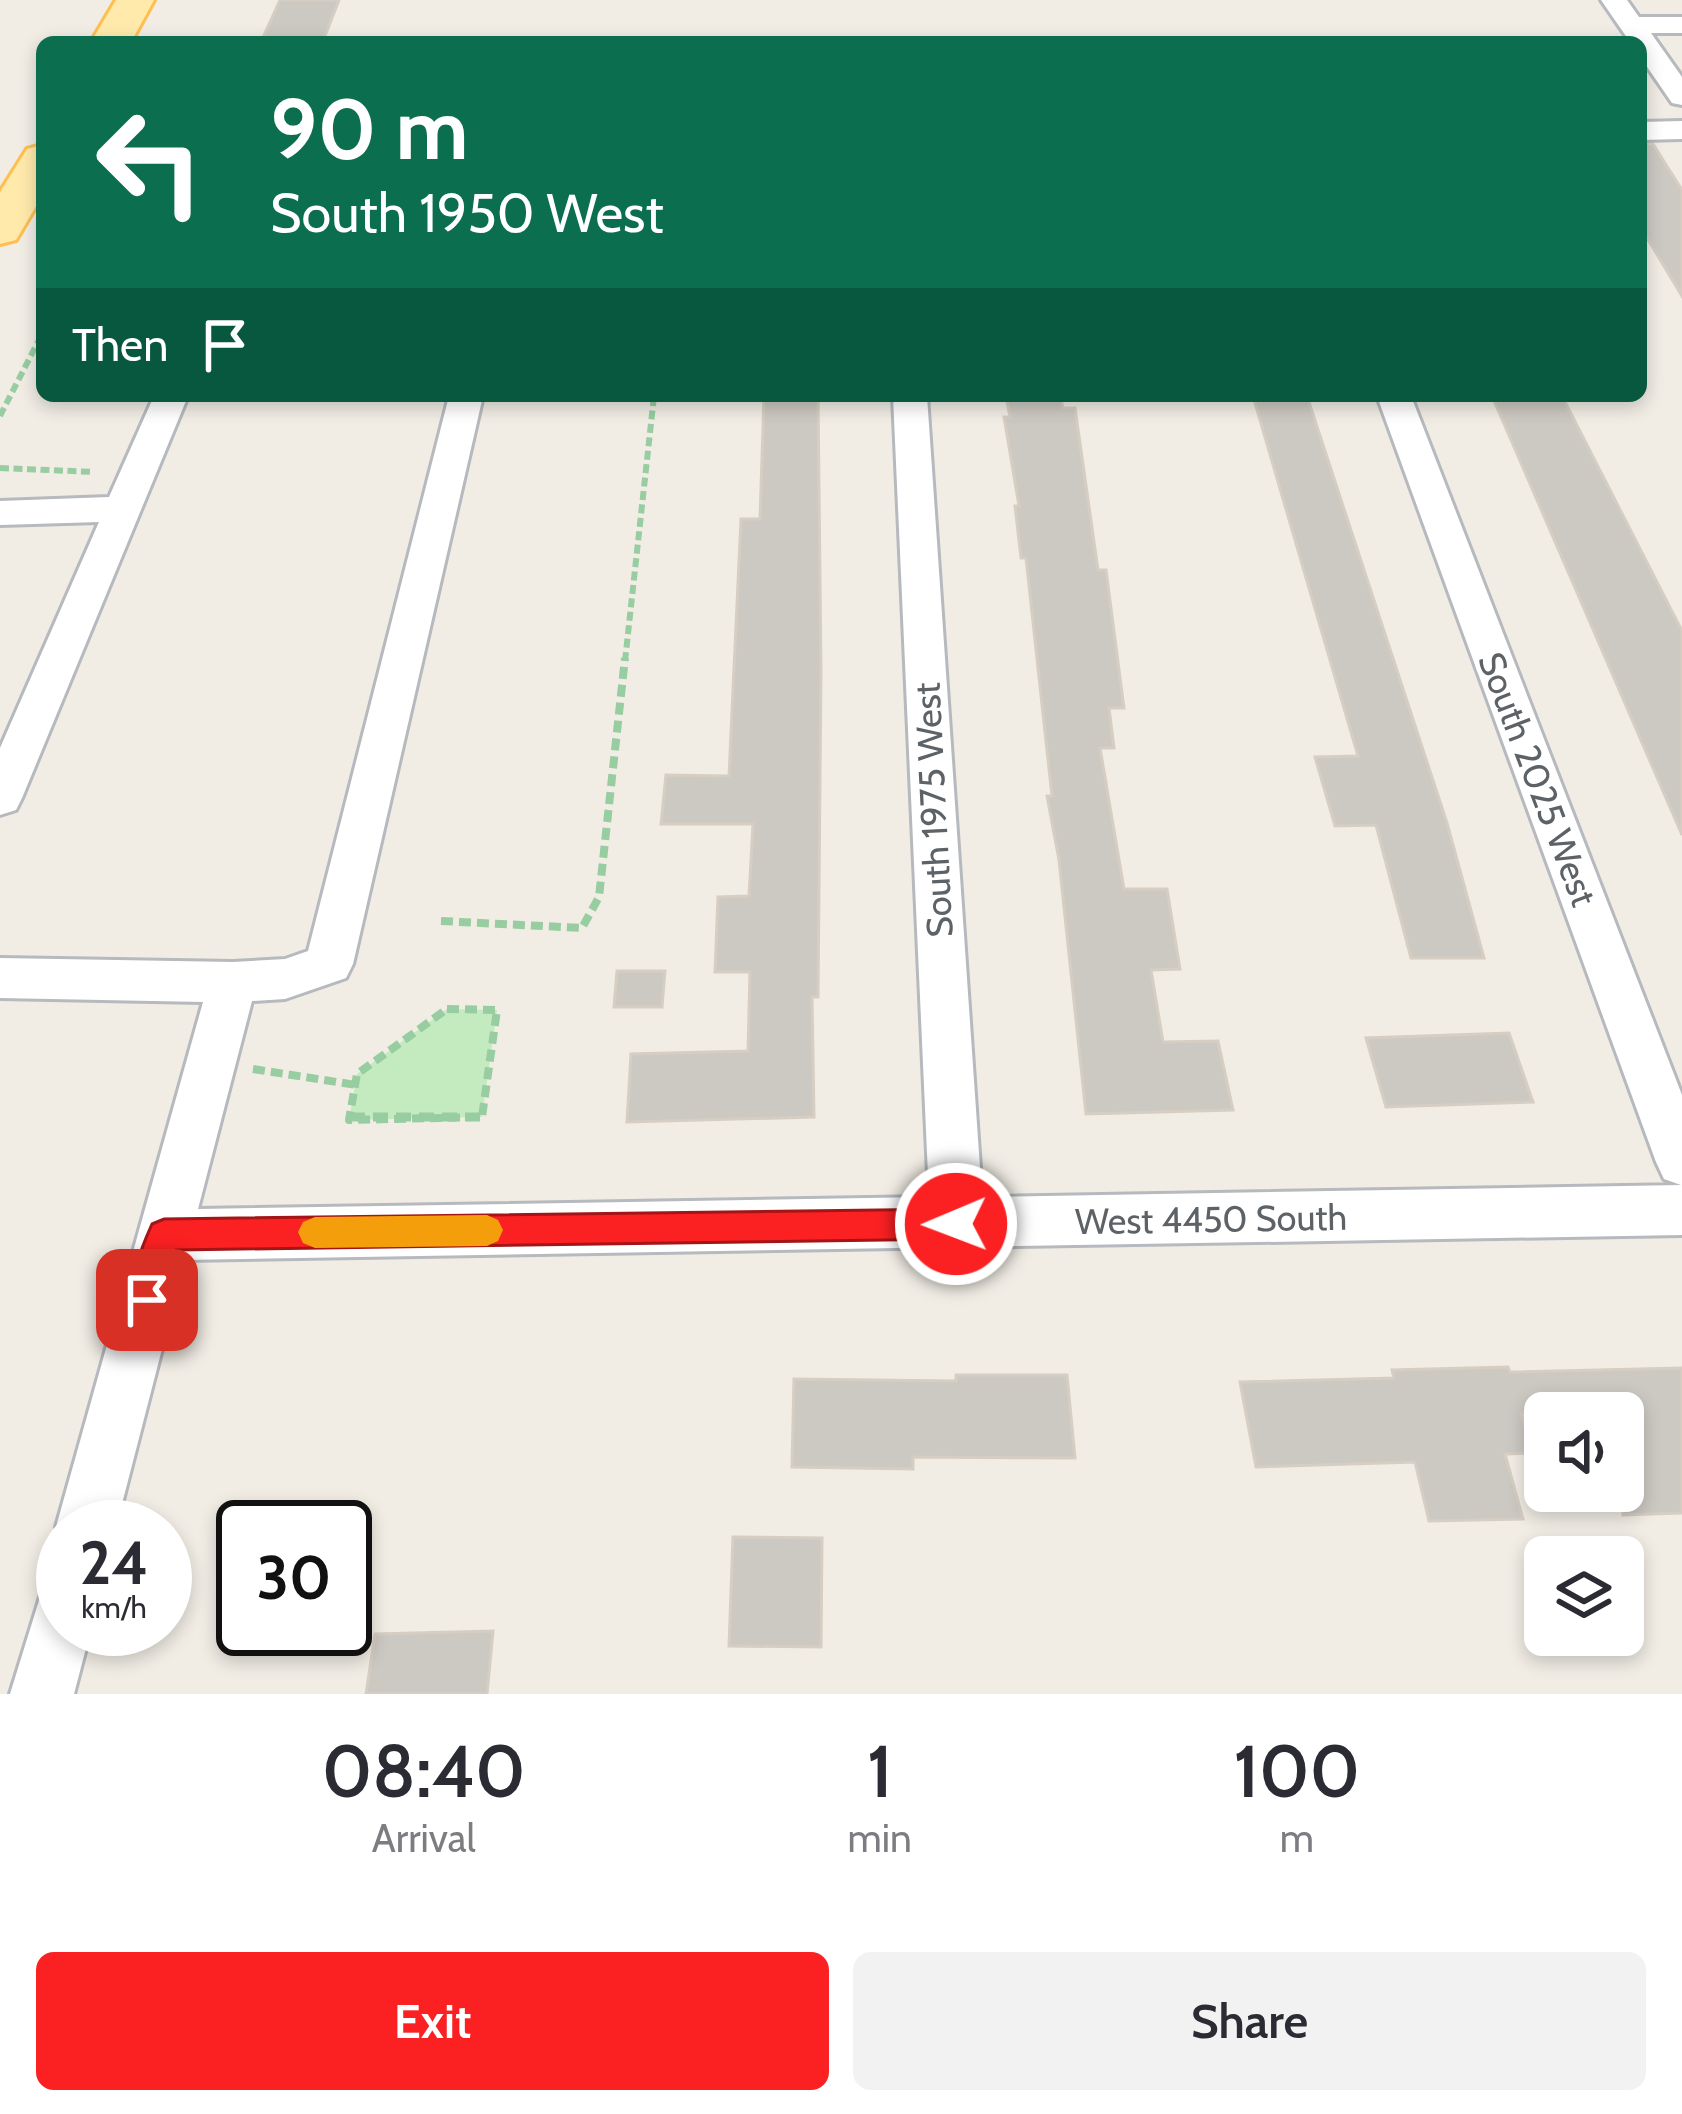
<!DOCTYPE html>
<html lang="en">
<head>
<meta charset="utf-8">
<style>
  :root { --surface:#fff; --page:#f2f2f3; --text:#2b2b33; --muted:#7c7c81; --accent:#fb2022 }
  body { margin:0; font-family:Cabin,sans-serif; background:var(--page); color:var(--text); height:100vh; display:flex; flex-direction:column; font-size:45px; white-space:nowrap }
  * { box-sizing:border-box; margin:0 }
  p { font-size:39px; color:var(--muted) }
  .icon { flex:none; width:66px; height:66px; fill:none; stroke:currentColor; stroke-width:2; stroke-linecap:round; stroke-linejoin:round }
  .map { position:relative; height:1694px; overflow:hidden }
  .details { display:flex; flex-direction:column; background:var(--surface); flex:1 }
  .details>* { flex:none }
  .top-card { position:absolute; left:36px; top:36px; width:1611px; height:366px; border-radius:18px; box-shadow:0 6px 18px #0003; background:#0b6e4f; color:#fff; overflow:hidden }
  .buttons { position:absolute; left:1524px; top:1392px; display:grid; gap:24px }
  .buttons a { display:grid; place-items:center; width:120px; height:120px; border-radius:18px; background:var(--surface); box-shadow:0 6px 18px #0003; font-size:60px }
  .speed { position:absolute; left:36px; top:1500px; display:flex; gap:24px; font-size:60px; font-weight:700; text-align:center }
  .speed>* { display:grid; place-content:center; width:156px; height:156px; border-radius:50%; background:var(--surface); box-shadow:0 6px 18px #0003; line-height:1 }
  .speed small { font-size:30px; font-weight:400 }
  .speed .limit { border:6px solid #111; border-radius:18px; background:#fff; color:#111 }
  .pin { position:absolute; display:grid; place-items:center; width:102px; height:102px; color:#fff; margin:-51px; border-radius:24px; box-shadow:0 6px 18px #0006 }
  .me { position:absolute; width:132px; margin:-66px; rotate:269deg; stroke-linejoin:round; filter:drop-shadow(0 0 9px #0008) }
  .turn { display:flex; align-items:center; gap:42px; height:252px; padding:0 36px; font-size:54px }
  .turn .icon { width:156px; height:156px; stroke-width:2.5 }
  .turn b { display:block; font-size:84px; line-height:102px }
  .then { display:flex; align-items:center; height:114px; padding:0 36px; background:#0003; gap:24px; font-size:45px }
  .eta { display:flex; justify-content:space-evenly; align-items:center; height:204px; text-align:center }
  .eta b { font-size:72px; font-weight:600; line-height:84px }
  .button { display:flex; gap:24px; margin-top:auto; padding:24px 36px }
  .button a { flex:1; height:138px; border-radius:18px; background:var(--accent); color:#fff; font-size:48px; font-weight:600; line-height:138px; text-align:center }
  .button a+a { background:var(--page); color:var(--text) }
  .map>svg:first-child { display:block }
  .green { fill:#c3ebbf }
  .building { fill:#ccc8c2; stroke:#d6cec2; stroke-width:3 }
  .lines { fill:none; stroke-linecap:round; stroke-linejoin:round }
  .minor-casing { stroke:#b6b9bd; stroke-width:6 }
  .primary-casing { stroke:#ffbf50; stroke-width:6 }
  .path-far2 { stroke:#97cda1; stroke-width:6; stroke-dasharray:9 4.5; stroke-linecap:butt }
  .path-far1 { stroke:#97cda1; stroke-width:8; stroke-dasharray:12 6; stroke-linecap:butt }
  .path { stroke:#97cda1; stroke-width:9; stroke-dasharray:15 8; stroke-linecap:butt }
  .minor { fill:#fff; fill-rule:evenodd }
  .primary { fill:#ffeaac; fill-rule:evenodd }
  .route { fill:#fb2022; stroke:#a31516; stroke-width:3 }
  .slow { fill:#f59e0b }
  .labels { text-anchor:middle; stroke-width:9; stroke-linejoin:round; paint-order:stroke }
  .street-label { font-size:36px; fill:#5d6267; stroke:#fff }
</style>
</head>
<body>
<div class="map">
<svg width="1682" height="1694" viewBox="0 0 1682 1694">
  <rect width="100%" height="100%" fill="#f1ede5"/>
  <!-- green -->
  <polygon class="green" points="447,1009 497,1010 482,1117 349,1120 357,1074"/>
  <!-- building -->
  <g class="building">
    <polygon points="280,0 339,0 323,41 261,42"/>
    <polygon points="1641,144 1653,144 1682,190 1682,296 1641,228"/>
    <polygon points="764,396 818,396 821,670 818,997 812,997 814,1117 627,1122 631,1054 748,1051 750,972 715,972 718,897 749,896 753,824 661,824 666,775 729,776 741,519 760,519"/>
    <polygon points="1006,396 1060,396 1063,408 1075,408 1098,570 1106,570 1124,708 1109,708 1114,748 1100,748 1124,889 1167,889 1180,969 1151,970 1163,1042 1218,1041 1233,1110 1086,1114 1059,860 1047,796 1052,796 1026,558 1021,558 1015,506 1019,506 1004,417 1010,417"/>
    <polygon points="1253,396 1307,396 1447,823 1484,958 1411,958 1376,825 1335,826 1315,757 1358,756"/>
    <polygon points="1492,396 1562,396 1682,631 1682,835"/>
    <polygon points="617,971 665,971 662,1007 614,1007"/>
    <polygon points="1509,1033 1533,1102 1386,1107 1366,1038"/>
    <polygon points="1508,1367 1510,1372 1682,1368 1682,1513 1623,1515 1623,1413 1521,1413 1532,1453 1505,1454 1523,1519 1429,1521 1415,1462 1256,1467 1240,1382 1394,1378 1392,1370"/>
    <polygon points="956,1375 1067,1375 1075,1458 913,1457 913,1469 792,1467 794,1379 956,1381"/>
    <polygon points="733,1537 822,1538 821,1647 729,1646"/>
    <polygon points="493,1631 487,1694 366,1694 375,1634"/>
  </g>
  <g class="lines">
    <!-- minor casing -->
    <g class="minor-casing">
      <g id="minor">
        <polygon points="1601,0 1627,0 1639,17 1682,17 1682,33 1651,33 1682,77 1682,105 1672,103 1641,58 1641,42 1630,42"/>
        <polygon points="1682,121 1682,139 1641,140 1641,122"/>
        <polygon points="154,396 188,396 22,798 16,810 0,815 0,748 99,522 0,525 0,501 109,497"/>
        <polygon points="449,396 483,396 353,964 346,978 285,999 252,1001 198,1209 929,1197 893,396 927,396 982,1197 1681,1185 1664,1179 1656,1162 1377,396 1411,396 1682,1095 1682,1235 185,1260 116,1527 63,1527 63,1544 56,1527 203,1002 0,998 0,958 233,962 285,959 308,951"/>
        <polygon points="63,1585 63,1629 91,1629 74,1694 10,1694 41,1594"/>
      </g>
    </g>
    <!-- primary casing -->
    <g class="primary-casing">
      <g id="primary">
        <polygon points="116,0 154,0 131,42 91,42"/>
        <polygon points="42,145 42,196 16,240 0,244 0,192 27,149"/>
      </g>
    </g>
    <!-- path-far2 -->
    <g class="path-far2">
      <polyline points="0,416 42,334"/>
      <polyline points="0,468 94,472"/>
      <polyline points="625,661 654,396"/>
    </g>
    <!-- path-far1 -->
    <g class="path-far1">
      <polyline points="441,921 582,928 599,897 625,658"/>
      <polygon points="447,1009 497,1010 482,1117 349,1120 357,1074"/>
      <polyline points="253,1069 356,1085"/>
    </g>
    <!-- path -->
    <polyline class="path" points="350,1117 481,1117"/>
    <!-- minor -->
    <use href="#minor" class="minor"/>
    <!-- primary -->
    <use href="#primary" class="primary"/>
  </g>
  <!-- route -->
  <path class="route" d="M956,1209L968,1214L973,1224L968,1235L956,1239L176,1250L159,1311L147,1316L135,1311C125,1289 142,1246 152,1224L164,1219Z"/>
  <!-- slow -->
  <polygon class="slow" points="487,1215 498,1220 503,1230 498,1241 487,1246 315,1248 303,1243 298,1232 303,1222 315,1217"/>
  <g class="labels">
    <!-- street labels -->
    <g class="street-label">
      <text transform="translate(1538 779) rotate(69)" y="13">South 2025 West</text>
      <text transform="translate(933 810) rotate(-93)" y="13">South 1975 West</text>
      <text transform="translate(1211 1219) rotate(-1)" y="13">West 4450 South</text>
    </g>
  </g>
</svg>
<div class="buttons">
<a><svg class="icon" aria-label="sound" viewBox="0 0 24 24"><path d="M4 9h4l5-4v14l-5-4H4zM17 9q2 3 0 6"/></svg></a>
<a><svg class="icon" aria-label="layers" viewBox="0 0 24 24"><path d="M12 4l9 5-9 5-9-5zM3 14l9 5 9-5"/></svg></a>
</div>
<div class="speed"><div>24<small>km/h</small></div><div class="limit">30</div></div>
<div class="pin" style="left:147px;top:1300px;background:#d93025"><svg class="icon" aria-label="arrive" viewBox="0 0 24 24"><path d="M6 21V4h12l-3 4 3 4H6"/></svg></div>
<svg class="me" style="left:956px;top:1224px" viewBox="-20 -20 40 40"><circle r="17" fill="#fb2022" stroke="#fff" stroke-width="3"/><path d="M0-11L8 9 0 5-8 9z" fill="#fff"/></svg>
<div class="top-card">
<div class="turn"><svg class="icon" aria-label="left" viewBox="0 0 24 24"><path d="M17 20v-9H6M10 6l-5 5 5 5"/></svg><div><b>90 m</b>South 1950 West</div></div>
<div class="then">Then<svg class="icon" aria-label="arrive" viewBox="0 0 24 24"><path d="M6 21V4h12l-3 4 3 4H6"/></svg></div>
</div>
</div>
<section class="details">
<div class="eta">
<div><b>08:40</b><p>Arrival</p></div>
<div><b>1</b><p>min</p></div>
<div><b>100</b><p>m</p></div>
</div>
<div class="button"><a>Exit</a><a>Share</a></div>
</section>
</body>
</html>
